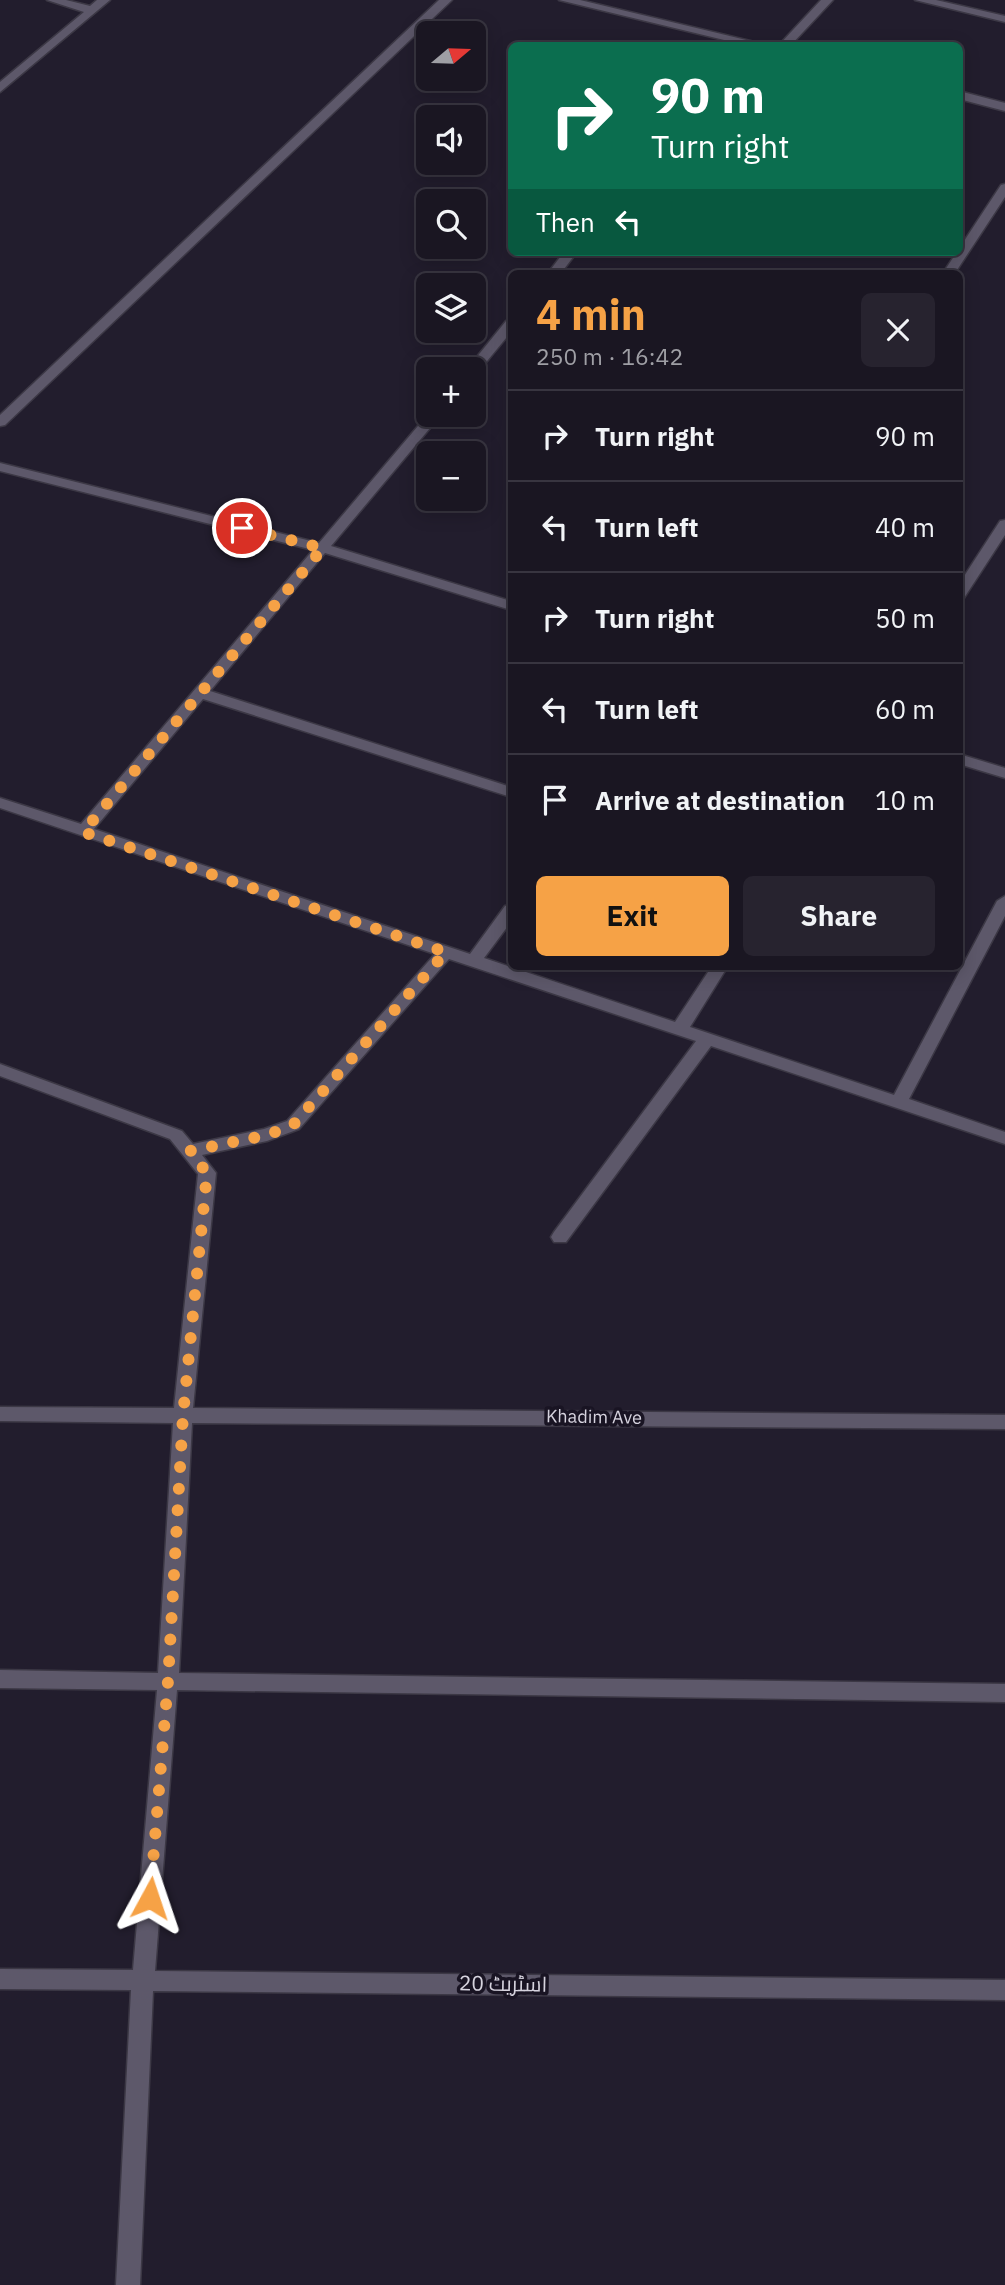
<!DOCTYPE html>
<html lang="en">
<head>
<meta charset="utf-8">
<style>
  :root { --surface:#1a1622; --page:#27232f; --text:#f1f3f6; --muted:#9f9fa5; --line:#383540; --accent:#f6a246 }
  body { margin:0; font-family:"IBM Plex Sans",Cairo,sans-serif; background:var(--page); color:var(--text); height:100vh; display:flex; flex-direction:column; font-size:26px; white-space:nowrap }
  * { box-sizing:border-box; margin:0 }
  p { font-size:23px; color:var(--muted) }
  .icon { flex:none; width:38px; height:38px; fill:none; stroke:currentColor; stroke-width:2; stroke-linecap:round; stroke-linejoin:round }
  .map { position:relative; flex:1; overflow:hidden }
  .side { position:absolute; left:508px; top:270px; width:455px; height:700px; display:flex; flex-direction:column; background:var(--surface); border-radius:10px; box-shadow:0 4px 18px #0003,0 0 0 2px var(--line) }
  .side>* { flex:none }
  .hud { position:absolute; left:508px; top:42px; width:455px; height:214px; border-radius:10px; box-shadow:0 4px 18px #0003,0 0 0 2px var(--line); background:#0b6e4f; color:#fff; overflow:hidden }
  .needle { width:46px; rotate:71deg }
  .buttons { position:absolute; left:416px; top:21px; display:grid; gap:14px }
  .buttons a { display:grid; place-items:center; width:70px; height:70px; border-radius:10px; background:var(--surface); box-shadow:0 4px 18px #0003,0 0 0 2px var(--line); font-size:35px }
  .pin { position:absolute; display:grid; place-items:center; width:60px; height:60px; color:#fff; margin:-30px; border:4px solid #fff; border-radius:50%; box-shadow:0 2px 7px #0007 }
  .me { position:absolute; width:77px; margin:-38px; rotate:5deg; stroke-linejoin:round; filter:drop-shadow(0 0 5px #0008) }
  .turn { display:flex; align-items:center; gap:24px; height:147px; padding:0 28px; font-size:32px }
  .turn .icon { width:91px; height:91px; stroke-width:2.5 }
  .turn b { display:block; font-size:49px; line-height:60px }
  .then { display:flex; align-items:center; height:66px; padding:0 28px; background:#0003; gap:14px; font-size:26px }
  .round { display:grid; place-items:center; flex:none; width:74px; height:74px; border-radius:10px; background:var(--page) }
  .head { display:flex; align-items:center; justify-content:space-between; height:119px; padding:0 28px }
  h1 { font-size:42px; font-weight:700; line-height:52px; color:var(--accent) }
  .primary-button { display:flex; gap:14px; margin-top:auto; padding:14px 28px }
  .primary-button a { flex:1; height:80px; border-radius:10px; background:var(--accent); color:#111; font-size:28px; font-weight:700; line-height:80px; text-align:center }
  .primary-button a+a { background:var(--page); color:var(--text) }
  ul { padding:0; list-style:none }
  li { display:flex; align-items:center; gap:21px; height:91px; padding:0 28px; border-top:2px solid var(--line) }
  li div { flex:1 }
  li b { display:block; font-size:26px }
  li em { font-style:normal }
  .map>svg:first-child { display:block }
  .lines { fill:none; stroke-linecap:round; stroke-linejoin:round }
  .minor-casing { stroke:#3c3845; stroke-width:3 }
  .minor { fill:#5d586a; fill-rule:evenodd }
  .route { stroke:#f6a246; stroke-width:12; stroke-dasharray:0 21.6 }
  .labels { text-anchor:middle; stroke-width:7; stroke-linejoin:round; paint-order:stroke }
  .street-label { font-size:18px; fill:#d6d3de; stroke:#191423 }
  .near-street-label { font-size:21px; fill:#d6d3de; stroke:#191423 }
</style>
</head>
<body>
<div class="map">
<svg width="1005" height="2285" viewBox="0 0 1005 2285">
  <rect width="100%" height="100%" fill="#221d2d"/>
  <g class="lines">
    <!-- minor casing -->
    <g class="minor-casing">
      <g id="minor">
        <polygon points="47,0 66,0 90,6 97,0 110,0 0,92 0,82 84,12"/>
        <polygon points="439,0 452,0 5,425 0,426 0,415"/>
        <polygon points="559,0 580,0 771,46 749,46"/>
        <polygon points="821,0 833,0 790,46 778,46"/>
        <polygon points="915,0 936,0 1005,16 1005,22"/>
        <polygon points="959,91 1005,103 1005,111 959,99"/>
        <polygon points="1005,184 1005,197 955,273 943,273 1001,185"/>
        <polygon points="564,252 577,252 561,273 548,273"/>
        <polygon points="511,320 511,332 478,372 467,369 506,321"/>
        <polygon points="429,413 441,415 331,546 511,601 511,610 325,553 210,691 511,787 511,797 203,699 94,829 470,954 505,906 511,905 511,922 484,958 675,1022 712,966 728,966 690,1027 894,1095 997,901 1005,896 1005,916 909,1099 1005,1132 1005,1144 711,1046 566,1242 554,1242 551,1237 554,1232 696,1041 449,959 299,1129 267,1141 202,1155 216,1173 193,1408 1005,1415 1005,1429 192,1423 179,1673 1005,1684 1005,1702 177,1690 155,1971 1005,1980 1005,2000 153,1991 140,2285 116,2285 131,1990 0,1989 0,1969 133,1970 157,1690 0,1688 0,1670 158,1673 173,1423 0,1421 0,1407 174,1408 198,1174 170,1139 0,1076 0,1064 182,1131 193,1144 264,1129 287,1121 435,954 0,808 0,798 81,824 313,550 0,471 0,463 319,543"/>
        <polygon points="1005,520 1005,535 964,598 959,599 959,584 1000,521"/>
        <polygon points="959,754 1005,768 1005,778 959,764"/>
      </g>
    </g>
    <!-- minor -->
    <use href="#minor" class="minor"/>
  </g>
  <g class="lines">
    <!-- route -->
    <polyline class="route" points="150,1898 168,1681 183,1415 207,1173 190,1151 267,1135 293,1125 446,952 83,832 323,548 242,528"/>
  </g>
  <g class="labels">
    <!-- street labels -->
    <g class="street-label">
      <text transform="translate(594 1417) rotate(1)" y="6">Khadim Ave</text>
    </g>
    <!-- near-street labels -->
    <g class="near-street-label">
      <text transform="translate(503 1984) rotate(1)" y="7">اسٹریٹ 20</text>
    </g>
  </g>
</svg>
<div class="buttons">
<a><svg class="needle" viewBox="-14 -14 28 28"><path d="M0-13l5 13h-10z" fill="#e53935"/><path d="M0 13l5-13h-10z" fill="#9f9fa5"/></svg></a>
<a><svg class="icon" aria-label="sound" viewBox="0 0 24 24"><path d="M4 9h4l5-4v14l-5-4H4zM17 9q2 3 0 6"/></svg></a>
<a><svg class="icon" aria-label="search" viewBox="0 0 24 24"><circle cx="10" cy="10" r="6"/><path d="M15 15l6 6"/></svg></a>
<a><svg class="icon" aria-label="layers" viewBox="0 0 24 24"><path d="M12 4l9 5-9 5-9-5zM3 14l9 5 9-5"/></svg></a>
<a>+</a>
<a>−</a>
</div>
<div class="pin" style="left:242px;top:528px;background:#d93025"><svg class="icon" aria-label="arrive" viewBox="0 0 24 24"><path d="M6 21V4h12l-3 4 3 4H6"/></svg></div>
<svg class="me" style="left:150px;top:1898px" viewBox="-20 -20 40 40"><path d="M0-17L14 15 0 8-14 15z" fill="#f6a246" stroke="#fff" stroke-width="4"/></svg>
<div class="hud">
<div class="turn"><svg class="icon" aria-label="right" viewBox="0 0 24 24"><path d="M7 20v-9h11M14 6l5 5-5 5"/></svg><div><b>90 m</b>Turn right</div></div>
<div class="then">Then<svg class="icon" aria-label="left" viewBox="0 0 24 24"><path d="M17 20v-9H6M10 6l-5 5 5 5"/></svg></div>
</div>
<section class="side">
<div class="head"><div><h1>4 min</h1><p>250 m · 16:42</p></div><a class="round"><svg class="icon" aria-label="close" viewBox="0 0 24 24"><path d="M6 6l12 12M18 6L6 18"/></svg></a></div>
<ul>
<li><svg class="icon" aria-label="right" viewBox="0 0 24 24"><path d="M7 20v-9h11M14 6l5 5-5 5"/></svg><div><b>Turn right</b></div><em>90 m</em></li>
<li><svg class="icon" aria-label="left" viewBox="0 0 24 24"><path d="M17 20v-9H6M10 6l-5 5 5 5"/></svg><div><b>Turn left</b></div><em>40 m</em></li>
<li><svg class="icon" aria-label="right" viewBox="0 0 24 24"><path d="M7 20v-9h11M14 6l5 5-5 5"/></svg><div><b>Turn right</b></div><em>50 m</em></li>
<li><svg class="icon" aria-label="left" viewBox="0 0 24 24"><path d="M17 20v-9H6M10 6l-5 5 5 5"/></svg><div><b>Turn left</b></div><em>60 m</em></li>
<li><svg class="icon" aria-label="arrive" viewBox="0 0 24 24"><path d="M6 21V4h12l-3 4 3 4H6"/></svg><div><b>Arrive at destination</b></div><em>10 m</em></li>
</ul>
<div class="primary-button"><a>Exit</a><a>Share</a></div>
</section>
</div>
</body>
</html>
